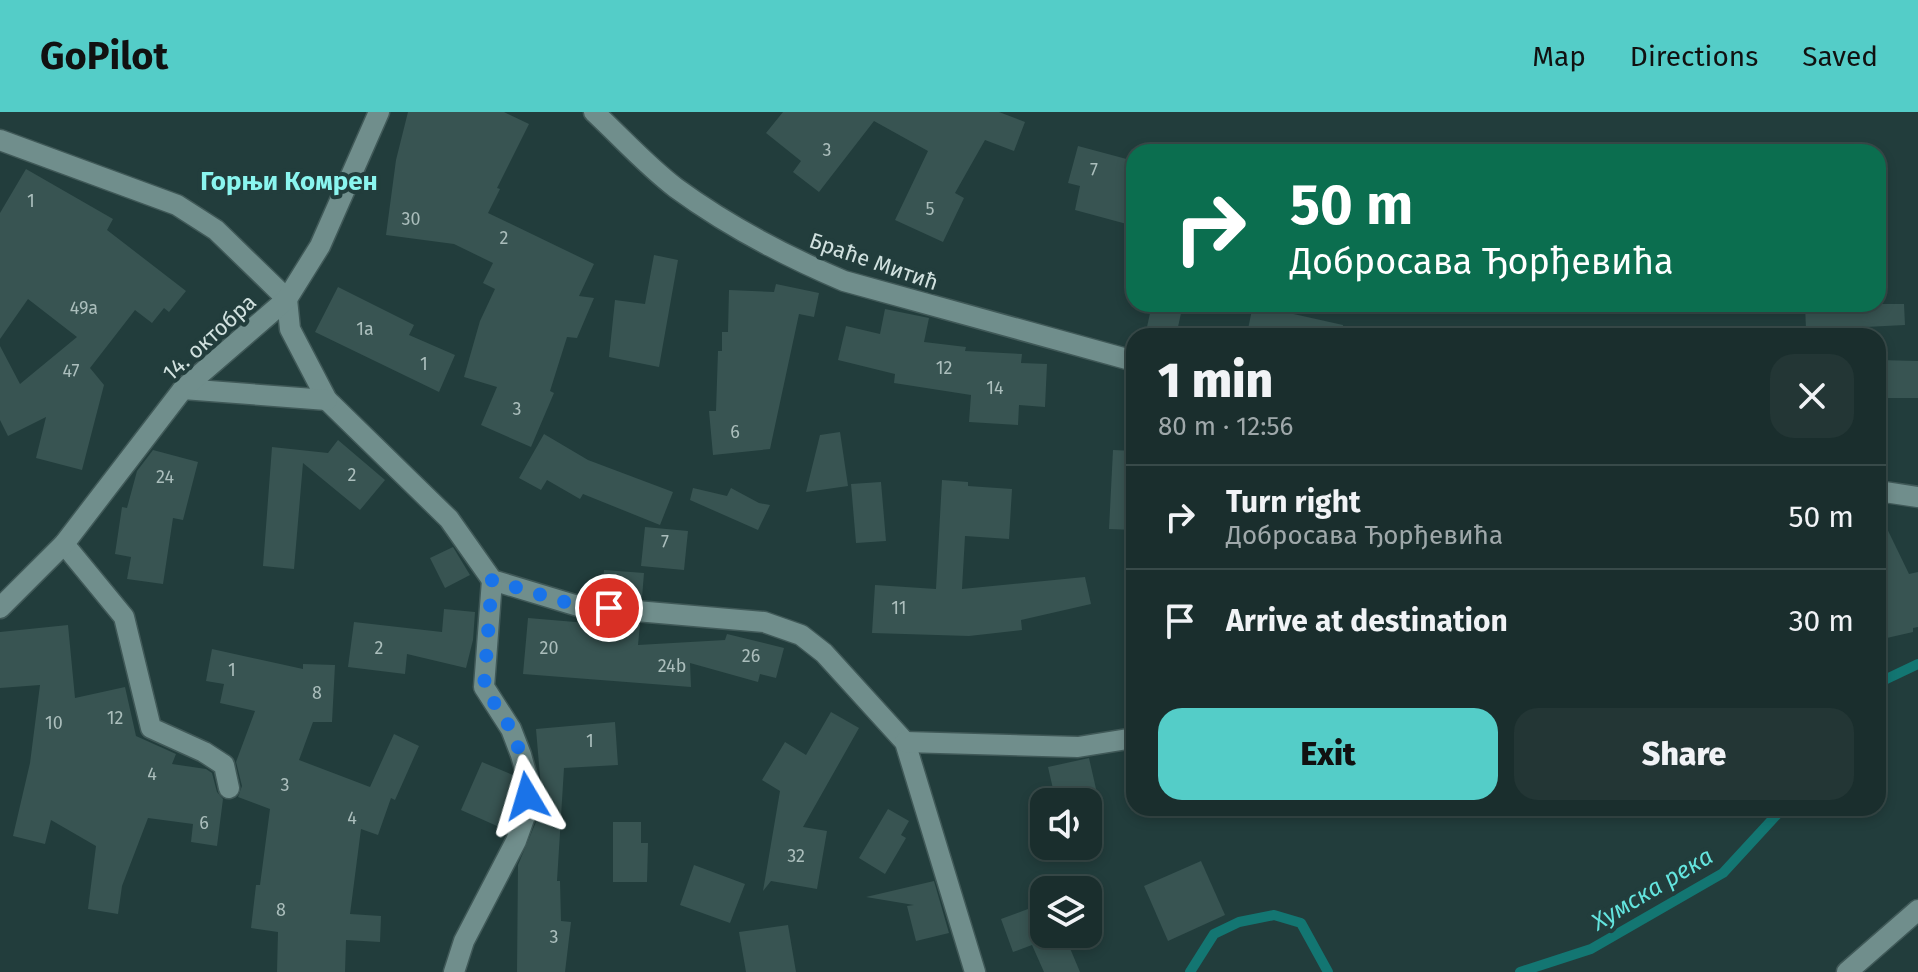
<!DOCTYPE html>
<html lang="en">
<head>
<meta charset="utf-8">
<style>
  :root { --surface:#1a2e2d; --page:#233635; --text:#f1f3f6; --muted:#9fa8aa; --line:#384a49; --accent:#54cdc8 }
  body { margin:0; font-family:"Fira Sans",sans-serif; background:var(--page); color:var(--text); height:100vh; display:flex; flex-direction:column; font-size:30px; white-space:nowrap }
  * { box-sizing:border-box; margin:0 }
  p { font-size:26px; color:var(--muted) }
  .icon { flex:none; width:44px; height:44px; fill:none; stroke:currentColor; stroke-width:2; stroke-linecap:round; stroke-linejoin:round }
  .map { position:relative; flex:1; overflow:hidden }
  .side { position:absolute; left:1126px; top:216px; width:760px; height:488px; display:flex; flex-direction:column; background:var(--surface); border-radius:24px; box-shadow:0 4px 12px #0003,0 0 0 2px var(--line) }
  .side>* { flex:none }
  .hud { position:absolute; left:1126px; top:32px; width:760px; height:168px; border-radius:24px; box-shadow:0 4px 12px #0003,0 0 0 2px var(--line); background:#0b6e4f; color:#fff; overflow:hidden }
  .buttons { position:absolute; left:1030px; top:676px; display:grid; gap:16px }
  .buttons a { display:grid; place-items:center; width:72px; height:72px; border-radius:16px; background:var(--surface); box-shadow:0 4px 12px #0003,0 0 0 2px var(--line); font-size:40px }
  .pin { position:absolute; display:grid; place-items:center; width:68px; height:68px; color:#fff; margin:-34px; border:4px solid #fff; border-radius:50%; box-shadow:0 2px 8px #0007 }
  .me { position:absolute; width:88px; margin:-44px; rotate:353deg; stroke-linejoin:round; filter:drop-shadow(0 0 6px #0008) }
  .turn { display:flex; align-items:center; gap:28px; height:168px; padding:0 32px; font-size:36px }
  .turn .icon { width:104px; height:104px; stroke-width:2.5 }
  .turn b { display:block; font-size:56px; line-height:68px }
  .round { display:grid; place-items:center; flex:none; width:84px; height:84px; border-radius:24px; background:var(--page) }
  .summary { display:flex; align-items:center; justify-content:space-between; height:136px; padding:0 32px }
  h1 { font-size:48px; font-weight:800; line-height:60px }
  .button { display:flex; gap:16px; margin-top:auto; padding:16px 32px }
  .button a { flex:1; height:92px; border-radius:24px; background:var(--accent); color:#111; font-size:32px; font-weight:800; line-height:92px; text-align:center }
  .button a+a { background:var(--page); color:var(--text) }
  ul { padding:0; list-style:none }
  li { display:flex; align-items:center; gap:24px; height:104px; padding:0 32px; border-top:2px solid var(--line) }
  li div { flex:1 }
  li b { display:block; font-size:30px }
  li em { font-style:normal }
  header { display:flex; align-items:center; gap:48px; box-sizing:border-box; height:112px; padding:0 40px; background:var(--accent); color:#111 }
  header strong { font-size:38px }
  nav { display:flex; gap:44px; margin-inline-start:auto; font-size:28px }
  .map>svg:first-child { display:block }
  .lines { fill:none; stroke-linecap:round; stroke-linejoin:round }
  .stream { stroke:#137672; stroke-width:10 }
  .building { fill:#385452 }
  .minor-casing { stroke:#405958; stroke-width:23 }
  .minor { stroke:#708e8c; stroke-width:20 }
  .route { stroke:#1a73e8; stroke-width:14; stroke-dasharray:0 25.2 }
  .labels { text-anchor:middle; stroke-width:8; stroke-linejoin:round; paint-order:stroke }
  .number-label { font-size:18px; fill:#abbebc }
  .street-label { font-size:22px; fill:#d1e1df; stroke:#223d3c }
  .water-label { font-size:24px; font-style:italic; fill:#64e5df; stroke:#223d3c }
  .quarter-label { font-size:26px; font-weight:bold; fill:#8af5ef; stroke:#223d3c }
</style>
</head>
<body>
<header>
<strong>GoPilot</strong>
<nav><a>Map</a><a>Directions</a><a>Saved</a></nav>
</header>
<div class="map">
<svg width="1918" height="860" viewBox="0 0 1918 860">
  <rect width="100%" height="100%" fill="#223d3c"/>
  <g class="lines">
    <!-- stream -->
    <g class="stream">
      <polyline points="1878,571 1918,552"/>
      <polyline points="1190,860 1214,822 1239,810 1274,803 1301,811 1328,860"/>
      <polyline points="1520,860 1591,837 1723,761 1783,696"/>
    </g>
  </g>
  <!-- building -->
  <g class="building">
    <polygon points="408,0 504,0 529,12 497,76 500,77 488,101 594,152 579,184 594,186 577,226 567,225 550,279 554,281 531,335 481,313 497,275 464,265 480,209 495,177 483,171 493,151 454,132 386,123 396,48"/>
    <polygon points="783,0 999,0 1025,10 1014,39 985,28 955,81 964,86 943,130 895,108 928,39 874,9 819,80 793,60 801,49 766,21"/>
    <polygon points="1078,34 1134,49 1134,114 1075,98 1080,74 1068,71"/>
    <polygon points="26,57 113,107 107,118 186,179 169,200 164,196 152,211 135,198 90,256 104,273 82,358 36,346 46,305 8,324 0,308 0,234 20,272 77,225 28,187 0,227 0,101"/>
    <polygon points="654,143 678,148 659,255 609,245 615,188 645,192"/>
    <polygon points="776,172 819,181 814,205 799,202 770,337 713,343 709,299 716,299 718,239 722,239 722,220 728,220 729,178 774,180"/>
    <polygon points="338,175 414,213 409,223 455,243 439,280 315,220"/>
    <polygon points="1152,192 1183,192 1176,224 1145,224"/>
    <polygon points="1805,192 1904,192 1905,213 1806,218"/>
    <polygon points="1253,193 1343,213 1342,224 1281,224 1248,217"/>
    <polygon points="885,197 929,206 924,230 966,235 965,239 1022,242 1021,251 1047,252 1045,295 1019,293 1018,313 969,310 971,283 894,271 895,262 838,248 846,214 880,222"/>
    <polygon points="1878,248 1918,249 1918,286 1878,286"/>
    <polygon points="840,320 848,374 806,380 820,323"/>
    <polygon points="544,322 588,348 673,380 660,413 583,382 580,387 547,368 541,378 519,366"/>
    <polygon points="338,328 385,368 360,398 303,351 294,457 263,454 272,335 328,341"/>
    <polygon points="153,338 198,350 183,408 173,406 163,472 127,467 131,445 115,442 122,395 127,396 137,359"/>
    <polygon points="1113,338 1134,339 1134,418 1109,417"/>
    <polygon points="942,368 968,370 968,374 1012,377 1009,427 965,424 962,477 1085,465 1091,492 1021,508 1022,518 969,524 872,521 875,473 936,477"/>
    <polygon points="881,370 886,429 856,431 851,372"/>
    <polygon points="693,376 727,384 731,376 759,391 770,393 758,418 690,388"/>
    <polygon points="1878,398 1909,462 1918,460 1918,515 1913,516 1913,520 1878,528"/>
    <polygon points="645,415 688,419 684,458 641,454"/>
    <polygon points="453,435 470,463 445,476 430,446"/>
    <polygon points="604,458 644,461 642,486 602,483"/>
    <polygon points="444,497 475,500 473,528 466,556 407,542 405,562 348,555 354,510 442,520"/>
    <polygon points="528,506 599,512 599,509 640,512 638,533 725,528 727,522 784,536 776,566 760,562 758,570 690,551 691,575 523,562"/>
    <polygon points="68,513 75,586 125,575 136,624 176,642 172,652 206,657 212,661 217,680 223,687 217,734 191,730 193,712 148,706 122,774 118,802 88,797 96,734 51,708 45,732 13,724 30,651 40,573 0,576 0,520"/>
    <polygon points="212,537 303,557 303,552 335,553 332,610 313,610 299,648 370,675 394,622 419,634 395,688 391,686 378,723 361,717 350,802 381,804 380,830 346,828 345,860 277,860 278,820 251,816 256,773 260,773 270,697 238,685 242,674 236,650 255,599 220,591 224,572 206,569"/>
    <polygon points="831,600 859,616 803,715 827,719 817,777 771,769 763,779 780,679 762,668 785,630 806,643"/>
    <polygon points="615,610 618,653 564,656 557,769 560,769 561,809 571,810 565,860 517,860 518,753 538,705 541,676 536,617"/>
    <polygon points="1089,646 1099,690 1056,690 1048,655"/>
    <polygon points="482,650 513,663 513,698 506,718 461,698"/>
    <polygon points="888,697 909,709 901,723 906,726 885,762 859,746"/>
    <polygon points="613,710 641,710 641,731 648,731 647,770 613,770"/>
    <polygon points="1201,749 1225,803 1168,829 1144,774"/>
    <polygon points="694,753 745,772 730,811 680,793"/>
    <polygon points="934,769 949,821 916,829 907,794 914,793 866,785"/>
    <polygon points="1044,791 1044,822 1064,822 1080,860 1044,860 1032,833 1013,840 1001,807"/>
    <polygon points="788,813 796,860 746,860 739,820"/>
  </g>
  <g class="lines">
    <!-- minor casing -->
    <g class="minor-casing">
      <g id="minor">
        <path d="M594,0C621,25 647,54 676,76C728,114 785,144 844,169L1134,249"/>
        <polyline points="0,28 177,93 216,118 287,187"/>
        <polyline points="287,187 290,217 327,288 449,407 492,468 578,494 764,510 801,523 824,541 905,630 975,860"/>
        <polyline points="183,277 327,288"/>
        <polyline points="1878,379 1918,385"/>
        <polyline points="64,432 124,505 151,616 204,640 224,653 229,676"/>
        <polyline points="0,496 64,432 183,277 287,187 320,134 379,0"/>
        <polyline points="905,630 1078,635 1134,626"/>
        <polyline points="454,860 464,829 516,729 526,701 528,668 521,643 511,617 484,575 492,468"/>
        <polyline points="1847,860 1918,798"/>
      </g>
    </g>
    <!-- minor -->
    <use href="#minor" class="minor"/>
  </g>
  <g class="lines">
    <!-- route -->
    <polyline class="route" points="527,684 528,668 521,643 511,617 484,575 492,468 578,494 609,496"/>
  </g>
  <g class="labels">
    <!-- number labels -->
    <g class="number-label">
      <text x="827" y="44">3</text>
      <text x="1094" y="64">7</text>
      <text x="31" y="95">1</text>
      <text x="930" y="103">5</text>
      <text x="411" y="113">30</text>
      <text x="504" y="132">2</text>
      <text x="84" y="202">49a</text>
      <text x="365" y="223">1a</text>
      <text x="424" y="258">1</text>
      <text x="944" y="262">12</text>
      <text x="71" y="265">47</text>
      <text x="995" y="282">14</text>
      <text x="517" y="303">3</text>
      <text x="735" y="326">6</text>
      <text x="352" y="369">2</text>
      <text x="165" y="371">24</text>
      <text x="665" y="436">7</text>
      <text x="899" y="502">11</text>
      <text x="379" y="542">2</text>
      <text x="549" y="542">20</text>
      <text x="751" y="550">26</text>
      <text x="672" y="560">24b</text>
      <text x="232" y="564">1</text>
      <text x="317" y="587">8</text>
      <text x="115" y="612">12</text>
      <text x="54" y="617">10</text>
      <text x="590" y="635">1</text>
      <text x="152" y="668">4</text>
      <text x="285" y="679">3</text>
      <text x="352" y="712">4</text>
      <text x="204" y="717">6</text>
      <text x="796" y="750">32</text>
      <text x="281" y="804">8</text>
      <text x="554" y="831">3</text>
    </g>
    <!-- street labels -->
    <g class="street-label">
      <text transform="translate(874 149) rotate(19)" y="8">Браће Митић</text>
      <text transform="translate(209 225) rotate(-42)" y="8">14. октобра</text>
    </g>
    <!-- water labels -->
    <g class="water-label">
      <text transform="translate(1652 777) rotate(-31)" y="8">Хумска река</text>
    </g>
    <!-- quarter labels -->
    <g class="quarter-label">
      <text x="289" y="78">Горњи Комрен</text>
    </g>
  </g>
</svg>
<div class="buttons">
<a><svg class="icon" aria-label="sound" viewBox="0 0 24 24"><path d="M4 9h4l5-4v14l-5-4H4zM17 9q2 3 0 6"/></svg></a>
<a><svg class="icon" aria-label="layers" viewBox="0 0 24 24"><path d="M12 4l9 5-9 5-9-5zM3 14l9 5 9-5"/></svg></a>
</div>
<div class="pin" style="left:609px;top:496px;background:#d93025"><svg class="icon" aria-label="arrive" viewBox="0 0 24 24"><path d="M6 21V4h12l-3 4 3 4H6"/></svg></div>
<svg class="me" style="left:527px;top:684px" viewBox="-20 -20 40 40"><path d="M0-17L14 15 0 8-14 15z" fill="#1a73e8" stroke="#fff" stroke-width="4"/></svg>
<div class="hud">
<div class="turn"><svg class="icon" aria-label="right" viewBox="0 0 24 24"><path d="M7 20v-9h11M14 6l5 5-5 5"/></svg><div><b>50 m</b>Добросава Ђорђевића</div></div>
</div>
<section class="side">
<div class="summary"><div><h1>1 min</h1><p>80 m · 12:56</p></div><a class="round"><svg class="icon" aria-label="close" viewBox="0 0 24 24"><path d="M6 6l12 12M18 6L6 18"/></svg></a></div>
<ul>
<li><svg class="icon" aria-label="right" viewBox="0 0 24 24"><path d="M7 20v-9h11M14 6l5 5-5 5"/></svg><div><b>Turn right</b><p>Добросава Ђорђевића</p></div><em>50 m</em></li>
<li><svg class="icon" aria-label="arrive" viewBox="0 0 24 24"><path d="M6 21V4h12l-3 4 3 4H6"/></svg><div><b>Arrive at destination</b></div><em>30 m</em></li>
</ul>
<div class="button"><a>Exit</a><a>Share</a></div>
</section>
</div>
</body>
</html>
